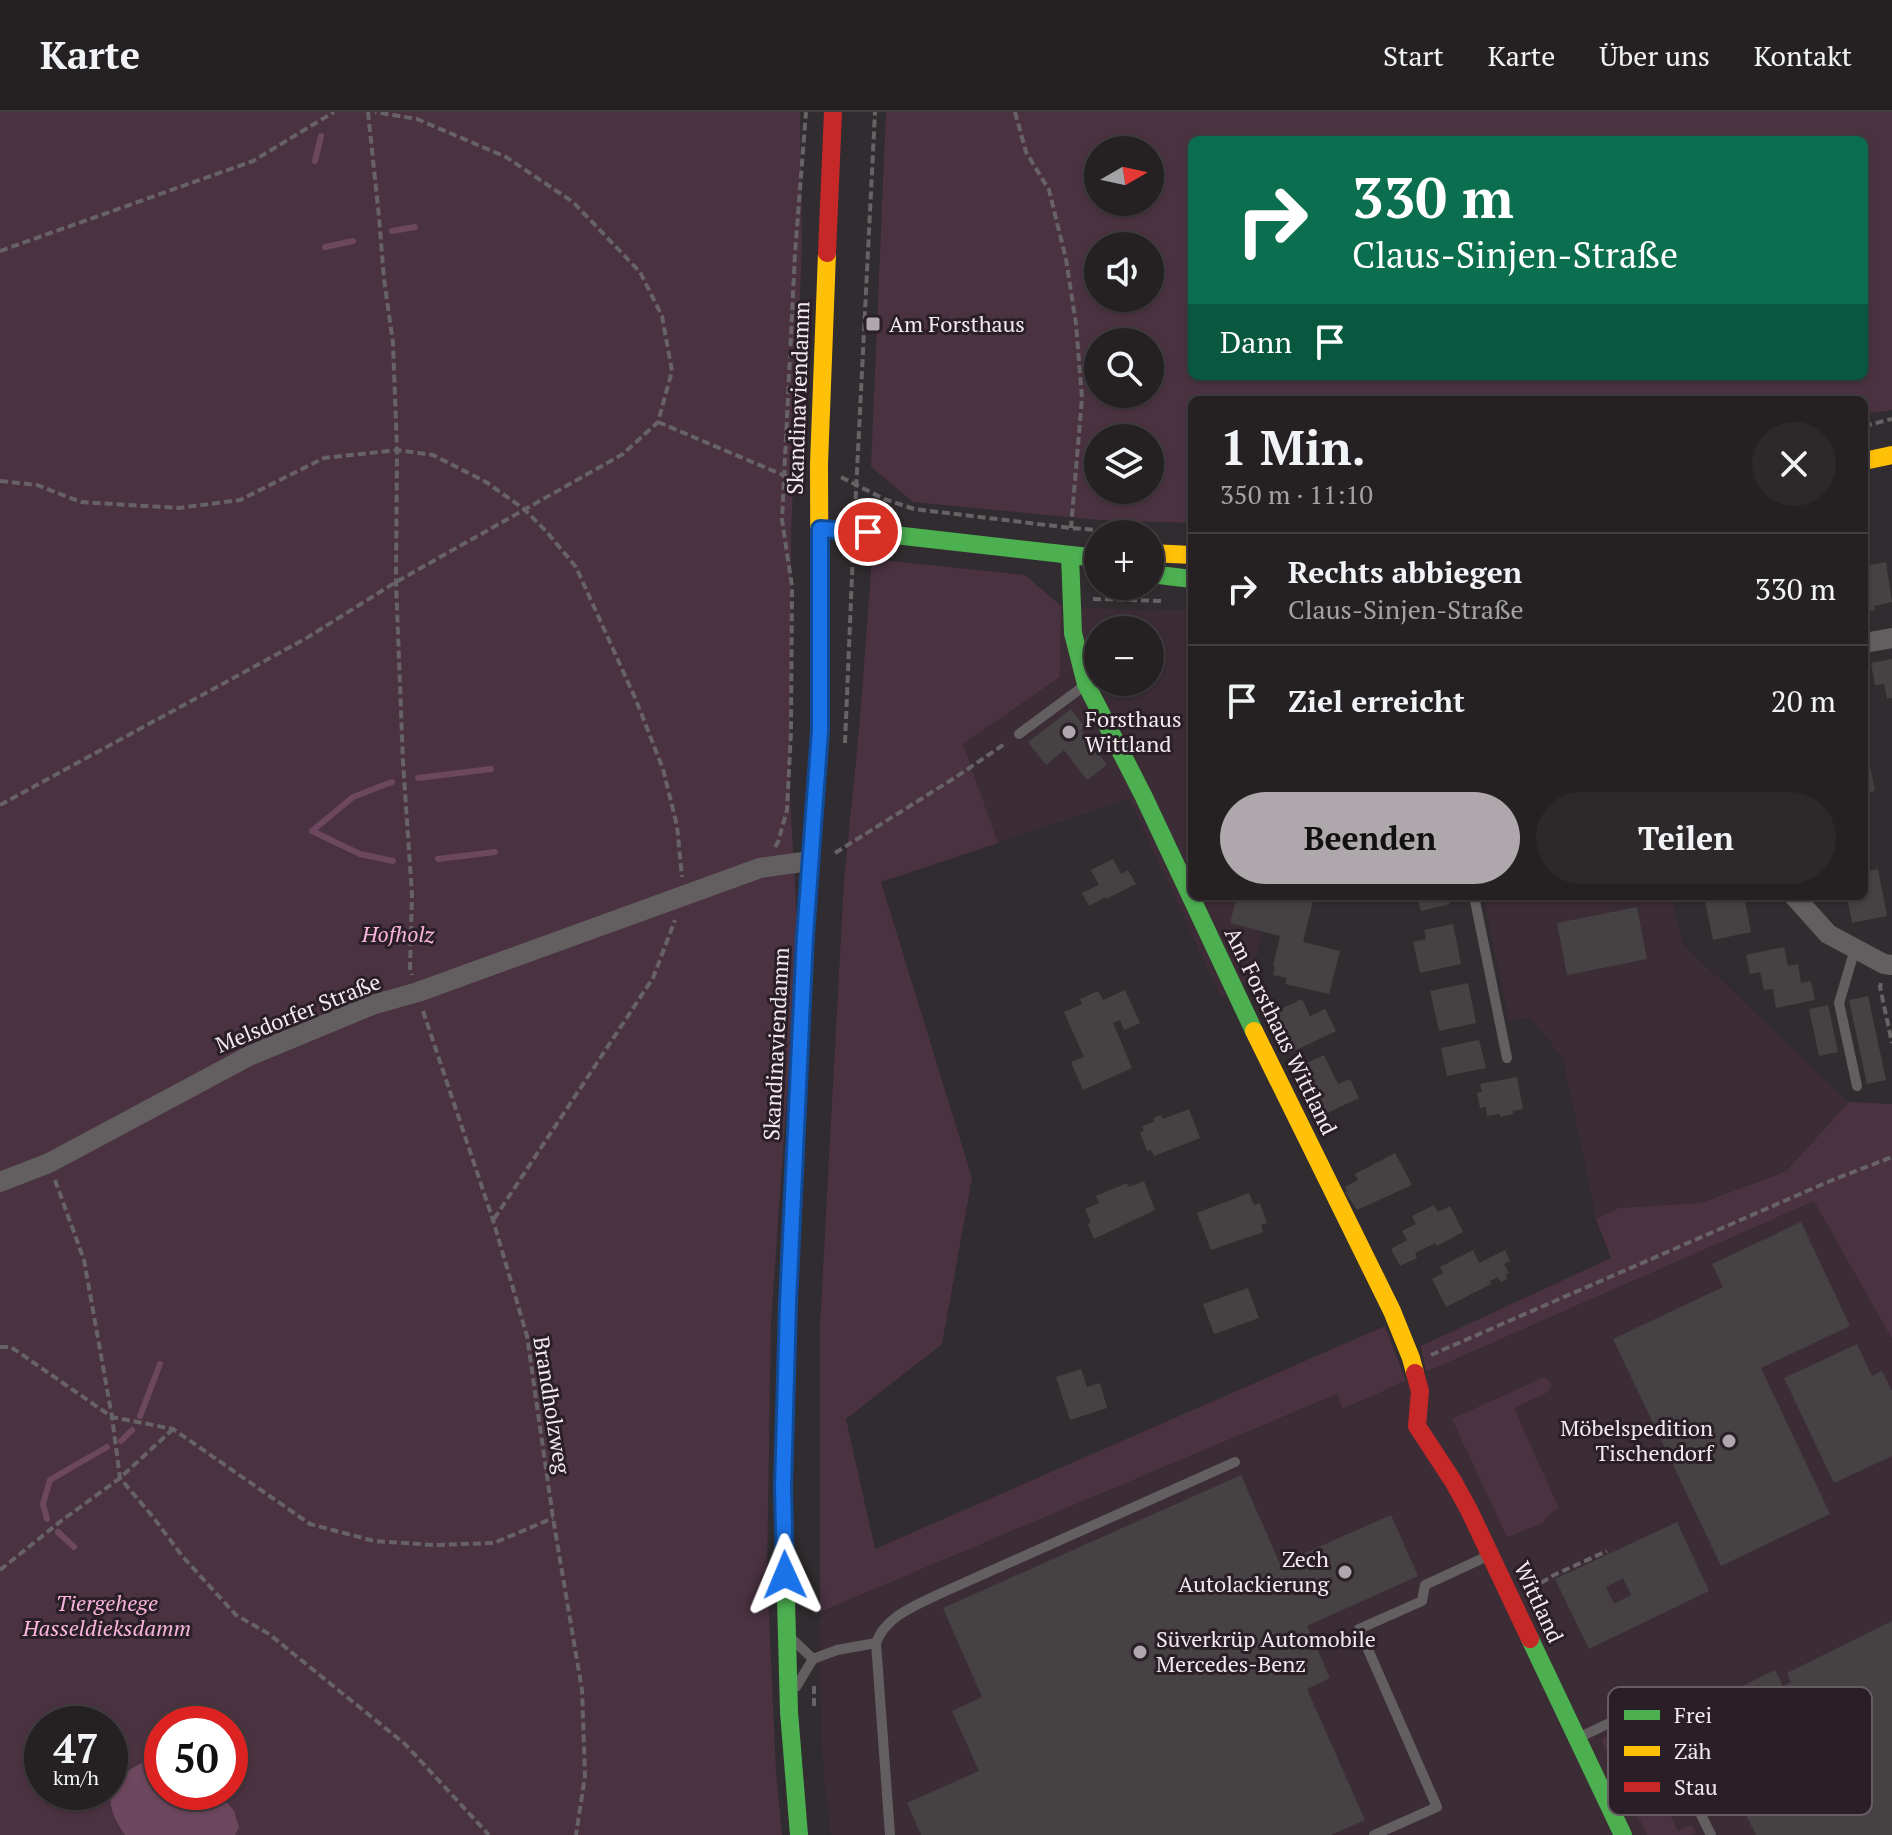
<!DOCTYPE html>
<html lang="de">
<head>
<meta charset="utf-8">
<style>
  :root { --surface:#252123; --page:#2d292b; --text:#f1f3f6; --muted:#a3a3a6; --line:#423e41; --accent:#aea8ac }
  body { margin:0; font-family:"PT Serif",serif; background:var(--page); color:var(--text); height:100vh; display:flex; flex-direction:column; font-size:30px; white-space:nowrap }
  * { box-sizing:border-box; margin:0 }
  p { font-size:26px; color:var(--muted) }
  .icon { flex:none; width:44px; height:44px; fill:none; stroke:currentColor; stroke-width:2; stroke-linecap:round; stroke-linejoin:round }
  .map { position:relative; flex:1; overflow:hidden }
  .side { position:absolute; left:1188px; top:284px; width:680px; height:504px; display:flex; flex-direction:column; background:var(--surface); border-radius:12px; box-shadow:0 2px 6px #0004,0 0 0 2px var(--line) }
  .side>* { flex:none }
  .top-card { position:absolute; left:1188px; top:24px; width:680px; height:244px; border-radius:12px; box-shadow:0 2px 6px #0004,0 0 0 2px var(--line); background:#0b6e4f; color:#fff; overflow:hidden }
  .needle { width:52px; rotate:81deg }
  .buttons { position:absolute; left:1084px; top:24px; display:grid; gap:16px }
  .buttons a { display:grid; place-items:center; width:80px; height:80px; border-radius:50%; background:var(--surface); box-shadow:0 2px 6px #0004,0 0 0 2px var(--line); font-size:40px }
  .speed { position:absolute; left:24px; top:1594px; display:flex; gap:16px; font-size:40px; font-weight:700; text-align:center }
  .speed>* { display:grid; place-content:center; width:104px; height:104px; border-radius:50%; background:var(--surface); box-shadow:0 2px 6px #0004,0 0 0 2px var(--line); line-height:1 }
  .speed small { font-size:20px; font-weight:400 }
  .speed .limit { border:12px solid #d22; background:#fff; color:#111 }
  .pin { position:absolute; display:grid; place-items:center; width:68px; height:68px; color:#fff; margin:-34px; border:4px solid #fff; border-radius:50%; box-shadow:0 2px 8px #0007 }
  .me { position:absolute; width:88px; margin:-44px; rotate:359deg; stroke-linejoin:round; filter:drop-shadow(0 0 6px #0008) }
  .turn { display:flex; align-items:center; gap:28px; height:168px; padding:0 32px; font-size:36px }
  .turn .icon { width:104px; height:104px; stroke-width:2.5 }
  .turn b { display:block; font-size:56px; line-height:68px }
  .then { display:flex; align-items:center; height:76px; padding:0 32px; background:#0003; gap:16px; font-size:30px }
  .round { display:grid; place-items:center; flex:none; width:84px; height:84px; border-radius:42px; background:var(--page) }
  .overview { display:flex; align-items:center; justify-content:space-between; height:136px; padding:0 32px }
  h1 { font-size:48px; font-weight:700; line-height:60px }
  .primary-button { display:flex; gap:16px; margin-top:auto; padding:16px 32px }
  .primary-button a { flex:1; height:92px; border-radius:48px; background:var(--accent); color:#111; font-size:32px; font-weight:700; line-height:92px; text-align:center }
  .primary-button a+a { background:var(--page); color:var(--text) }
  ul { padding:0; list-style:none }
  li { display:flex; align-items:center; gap:24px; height:112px; padding:0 32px; border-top:2px solid var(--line) }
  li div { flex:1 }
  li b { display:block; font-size:30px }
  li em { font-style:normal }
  header { display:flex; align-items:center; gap:48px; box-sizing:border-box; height:112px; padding:0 40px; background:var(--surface); border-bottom:2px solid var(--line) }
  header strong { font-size:38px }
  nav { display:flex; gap:44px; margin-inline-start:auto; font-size:28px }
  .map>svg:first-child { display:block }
  .built { fill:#3b2c35; fill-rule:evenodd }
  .green { fill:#4b3241; fill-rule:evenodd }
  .water { fill:#6d475e }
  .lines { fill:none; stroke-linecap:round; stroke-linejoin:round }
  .stream { stroke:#6d475e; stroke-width:6 }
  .building { fill:#464244; fill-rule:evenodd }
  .path { stroke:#676265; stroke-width:4; stroke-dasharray:8 4; stroke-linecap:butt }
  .lane { stroke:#635f61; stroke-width:10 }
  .street { stroke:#635f61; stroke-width:20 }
  .fast { stroke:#4caf50; stroke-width:18 }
  .slow { stroke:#ffc107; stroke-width:18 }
  .jam { stroke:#c62828; stroke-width:18 }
  .route-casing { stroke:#114b97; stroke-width:20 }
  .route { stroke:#1a73e8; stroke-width:14 }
  .poi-dot { fill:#aea8ac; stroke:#2a1f26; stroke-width:3 }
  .labels { text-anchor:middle; stroke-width:6; stroke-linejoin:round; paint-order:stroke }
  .poi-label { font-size:22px; fill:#f2eaef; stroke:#2a1f26; text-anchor:start }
  .street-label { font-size:22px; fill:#f2eaef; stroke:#2a1f26 }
  .park-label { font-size:22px; font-style:italic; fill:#f9b4dd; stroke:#2a1f26 }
  .key { fill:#2a1f26; stroke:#665c62; stroke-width:2 }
  .key-label { font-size:22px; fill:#f2eaef }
</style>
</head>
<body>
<header>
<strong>Karte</strong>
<nav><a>Start</a><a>Karte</a><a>Über uns</a><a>Kontakt</a></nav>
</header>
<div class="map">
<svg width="1892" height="1723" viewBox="0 0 1892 1723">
  <rect width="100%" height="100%" fill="#312c2f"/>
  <!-- built -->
  <g class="built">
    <path d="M1061,494L1141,499L1192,497V784H1314L1303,830L1263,820L1245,874L1221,886L1129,687L998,731L963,632L1060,565ZM1098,518H1150V570H1098Z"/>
    <polygon points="1483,784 1672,784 1682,831 1849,990 1786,1058 1701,1091 1619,1096 1596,1107 1563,946 1529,905 1509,909"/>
    <polygon points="1814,1088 1892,1227 1892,1723 831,1723 824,1669 819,1561 820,1500 1338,1282 1344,1297"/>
  </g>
  <!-- green -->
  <g class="green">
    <path d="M0,0H800L802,129L791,426L790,685L798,827L771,1210L767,1460L776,1660L782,1723H0ZM42,1612H110V1680H42ZM162,1612H230V1680H162Z"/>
    <path d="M886,0H1892V298L1864,302V288H1192V411L1099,408L913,390L871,355ZM1192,28H1864V264H1192ZM1150,38V90H1098V38ZM1150,134V186H1098V134ZM1098,230H1150V282H1098ZM1098,326H1150V378H1098Z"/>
    <polygon points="872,447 1025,463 1061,494 1060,565 963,632 998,731 881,770 972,1066 942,1232 846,1307 875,1437 1385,1214 1406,1269 1343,1297 1337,1282 820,1500 820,1214 844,769 859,619"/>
    <polygon points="1849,990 1892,992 1892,1227 1814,1089 1426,1260 1421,1234 1611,1146 1596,1107 1619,1096 1701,1091 1786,1059"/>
    <polygon points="1544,1265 1551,1271 1551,1276 1548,1280 1514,1296 1559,1397 1552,1400 1543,1411 1507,1425 1452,1307"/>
    <path d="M1625,1615C1636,1616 1642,1620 1650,1629L1637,1636L1678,1719L1692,1713L1696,1721L1691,1723H1647L1601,1627Z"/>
  </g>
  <!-- water -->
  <path class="water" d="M154,1645L162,1646V1680H218L234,1699L239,1715L235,1723H125C96,1681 113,1663 154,1645Z"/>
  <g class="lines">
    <!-- stream -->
    <g class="stream">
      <polyline points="315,49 321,24"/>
      <polyline points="392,119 415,115"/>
      <polyline points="325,135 353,129"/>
      <polyline points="418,666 491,657"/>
      <polyline points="392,670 353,685 312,719 360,742 393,749"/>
      <polyline points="438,747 495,740"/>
      <polyline points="140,1304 160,1252"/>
      <polyline points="121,1329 132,1318"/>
      <polyline points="47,1407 43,1392 50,1368 107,1335"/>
      <polyline points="58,1420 74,1435"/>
    </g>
  </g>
  <!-- building -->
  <g class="building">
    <polygon points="1886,450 1892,490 1874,494 1875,498 1864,500 1864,454"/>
    <polygon points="1892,547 1892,586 1887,587 1884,572 1875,573 1871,551"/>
    <polygon points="1071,597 1085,615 1081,618 1107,653 1087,668 1064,638 1046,653 1028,630"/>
    <polygon points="1869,648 1875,679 1864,682 1864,649"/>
    <polygon points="1113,747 1121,762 1128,758 1136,772 1106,787 1105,785 1089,794 1082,781 1099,773 1091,758"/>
    <polygon points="1878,757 1887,804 1852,811 1847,784 1864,784 1864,760"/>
    <polygon points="1237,784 1293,784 1313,789 1303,830 1340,839 1329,882 1285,872 1287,866 1273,863 1275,855 1273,854 1280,824 1230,811"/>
    <polygon points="1413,784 1448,784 1450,792 1421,799 1418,787 1414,788"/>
    <polygon points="1704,784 1744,784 1751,820 1713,828"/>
    <polygon points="1637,795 1647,847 1567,863 1557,811"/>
    <polygon points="1453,812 1461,852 1420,861 1413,830 1426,827 1424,818"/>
    <polygon points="1784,835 1788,854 1798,852 1801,871 1811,869 1815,888 1776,896 1773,877 1764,878 1760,860 1750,862 1746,843"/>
    <polygon points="1468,871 1476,911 1439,919 1430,879"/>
    <polygon points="1125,878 1140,911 1124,918 1120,908 1113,911 1132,956 1083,978 1071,950 1084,945 1064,900 1082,892 1080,887 1098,879 1103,888"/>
    <polygon points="1868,884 1886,968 1867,972 1849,888"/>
    <polygon points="1302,887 1310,904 1325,897 1336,919 1290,941 1272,901"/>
    <polygon points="1828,893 1838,940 1819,944 1809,897"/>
    <polygon points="1479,928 1486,956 1447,964 1441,936"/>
    <polygon points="1324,943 1338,972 1350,967 1359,986 1323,1003 1300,954"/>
    <polygon points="1517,965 1523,997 1513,999 1513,1002 1500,1005 1500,1002 1487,1004 1486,995 1480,996 1477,981 1482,980 1480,972"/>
    <polygon points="1189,997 1200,1026 1154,1044 1151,1038 1147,1039 1140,1020 1144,1019 1142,1014 1154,1010 1153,1006 1161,1003 1163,1007"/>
    <polygon points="1395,1041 1412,1073 1357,1098 1345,1080 1347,1079 1345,1075 1358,1068 1355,1062"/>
    <polygon points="1144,1069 1155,1098 1094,1127 1088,1112 1091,1111 1085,1097 1099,1091 1096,1084 1127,1071 1129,1075"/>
    <polygon points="1249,1081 1254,1093 1260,1091 1267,1111 1261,1113 1263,1120 1211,1138 1197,1101"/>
    <polygon points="1434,1093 1438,1100 1450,1094 1463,1120 1437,1134 1435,1131 1415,1141 1417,1146 1400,1154 1391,1137 1407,1128 1402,1119 1416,1112 1412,1104"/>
    <polygon points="1801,1110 1850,1214 1761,1256 1830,1402 1721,1454 1613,1227 1723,1175 1712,1152"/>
    <polygon points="1473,1138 1479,1151 1505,1138 1510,1149 1504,1152 1509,1161 1506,1163 1507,1167 1501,1170 1498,1165 1490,1169 1491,1172 1446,1195 1432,1167 1443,1161 1440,1155"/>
    <polygon points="1248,1176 1259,1206 1214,1222 1203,1192"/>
    <polygon points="1857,1232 1872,1264 1882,1259 1892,1279 1892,1344 1834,1371 1784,1266"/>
    <polygon points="1081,1257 1087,1275 1100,1271 1107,1296 1070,1308 1056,1265"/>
    <polygon points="1241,1363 1280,1452 1391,1403 1418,1464 1307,1514 1330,1566 1307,1577 1365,1708 1331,1723 921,1723 907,1691 979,1659 952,1599 982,1585 943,1496"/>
    <path d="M1677,1410L1709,1479L1589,1537L1555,1467ZM1623,1466L1631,1483L1614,1492L1606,1475Z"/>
    <polygon points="1892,1509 1892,1723 1756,1723 1738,1687 1754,1680 1750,1672 1733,1681 1693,1598 1775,1558 1783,1574 1791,1570 1787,1561"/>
  </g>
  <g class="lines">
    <!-- path -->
    <g class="path">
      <polyline points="368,0 379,105 384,167 393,231 397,338 396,470 403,650 412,783 410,856 412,863"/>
      <polyline points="1015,0 1026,40 1049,78 1066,147 1076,212 1082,286 1071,416"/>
      <polyline points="0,139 253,49 334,0"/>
      <polyline points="658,310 783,363 796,364"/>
      <polyline points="1864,314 1892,307"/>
      <polyline points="841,365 884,387 914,397 1071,416 1136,421"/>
      <polyline points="0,369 37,373 81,390 179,396 240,388 324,346 397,338 433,343 486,370 524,397 546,419 576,455 636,588 663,657 677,714 682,765"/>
      <polyline points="855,399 875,0"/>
      <polyline points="1093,487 1165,489"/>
      <polyline points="845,631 853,440"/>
      <polyline points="0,693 305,527 396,470 623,342 658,310 672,259 662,204 640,160 573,90 506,45 417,7 375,0"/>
      <polyline points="775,735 778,730 787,698 791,619 792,474 782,408 795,141 806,0"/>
      <polyline points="835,741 956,665 1006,631"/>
      <polyline points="1881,871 1880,875 1892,931"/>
      <polyline points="423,899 493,1108 527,1224 553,1406 582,1578 585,1664 576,1723"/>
      <polyline points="55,1068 84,1148 112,1305 120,1366 153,1405 183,1445 236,1503 269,1522 405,1632 489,1723"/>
      <polyline points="494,1107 653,866 675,808"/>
      <polyline points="0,1235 11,1235 112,1305 173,1317 310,1412 374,1429 434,1433 494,1431 553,1406"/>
      <polyline points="1431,1243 1830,1069 1892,1045"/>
      <polyline points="0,1458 61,1409 120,1366 173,1317"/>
      <polyline points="1531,1477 1554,1463 1607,1439"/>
      <polyline points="814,1574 814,1597"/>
      <polyline points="1669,1582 1706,1657"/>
      <polyline points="1696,1662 1719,1651"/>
    </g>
    <!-- lane -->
    <g class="lane">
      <polyline points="1019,622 1084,574"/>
      <polyline points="1474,784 1507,946"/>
      <polyline points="1855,837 1839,891 1857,974"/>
      <polyline points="791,1526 813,1547"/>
      <polyline points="796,1575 813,1547 837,1538 876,1531"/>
      <polyline points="1578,1626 1647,1593 1711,1723"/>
      <path d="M890,1723L876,1531C885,1505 914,1494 937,1483L1235,1350"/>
      <polyline points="1374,1723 1437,1695 1359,1517 1422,1489 1425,1473 1490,1443"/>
    </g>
    <!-- street -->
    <g class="street">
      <polyline points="1864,531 1892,526"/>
      <polyline points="1794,784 1828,822 1884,852 1892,853"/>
      <polyline points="0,1070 49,1051 249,944 372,893 418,880 760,756 810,749"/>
    </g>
    <!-- fast -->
    <g class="fast">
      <polyline points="820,417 868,420 1098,446"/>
      <polyline points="1070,443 1073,521 1086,572 1143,683 1254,919"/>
      <polyline points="1150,462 1192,467"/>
      <polyline points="1530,1527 1623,1723"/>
      <polyline points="799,1723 789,1600 783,1375 788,1191 805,824 820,625"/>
    </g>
    <!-- slow -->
    <g class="slow">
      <polyline points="1864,349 1892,343"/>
      <polyline points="1150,441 1192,443"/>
      <polyline points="820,625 819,352 827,141"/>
      <polyline points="1254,919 1392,1199 1411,1246 1415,1261"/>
    </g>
    <!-- jam -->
    <g class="jam">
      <polyline points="827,141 833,0"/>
      <polyline points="1415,1261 1420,1279 1417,1314 1453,1369 1469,1398 1530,1527"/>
    </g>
  </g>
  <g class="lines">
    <!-- route casing -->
    <g class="route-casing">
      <polyline id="route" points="785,1463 783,1375 788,1191 805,824 820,619 820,417 868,420"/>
    </g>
    <!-- route -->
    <use href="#route" class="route"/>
  </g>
  <!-- markers -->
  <g class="poi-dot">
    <rect x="865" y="204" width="16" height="16" rx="4"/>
    <circle cx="1069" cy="620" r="8"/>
    <circle cx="1729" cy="1329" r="8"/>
    <circle cx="1345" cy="1460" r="8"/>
    <circle cx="1140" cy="1540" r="8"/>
  </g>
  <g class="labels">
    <!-- poi labels -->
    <g class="poi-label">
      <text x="889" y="220">Am Forsthaus</text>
      <text x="1085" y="615">Forsthaus<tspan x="1085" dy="25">Wittland</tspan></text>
      <text x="1713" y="1324" text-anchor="end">Möbelspedition<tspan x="1713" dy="25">Tischendorf</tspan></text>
      <text x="1329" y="1455" text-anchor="end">Zech<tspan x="1329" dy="25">Autolackierung</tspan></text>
      <text x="1156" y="1535">Süverkrüp Automobile<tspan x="1156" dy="25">Mercedes-Benz</tspan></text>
    </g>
    <!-- street labels -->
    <g class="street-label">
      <text transform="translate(798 286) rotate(-88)" y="8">Skandinaviendamm</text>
      <text transform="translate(298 901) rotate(-22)" y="8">Melsdorfer Straße</text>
      <text transform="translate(1281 919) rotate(64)" y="8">Am Forsthaus Wittland</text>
      <text transform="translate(776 932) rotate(-87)" y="8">Skandinaviendamm</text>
      <text transform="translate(552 1293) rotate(81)" y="8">Brandholzweg</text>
      <text transform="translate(1539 1490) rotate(65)" y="8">Wittland</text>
    </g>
    <!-- park labels -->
    <g class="park-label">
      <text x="398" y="830">Hofholz</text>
      <text x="107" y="1499">Tiergehege<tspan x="107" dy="25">Hasseldieksdamm</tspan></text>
    </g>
  </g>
  <!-- legend -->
  <rect x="1608" y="1575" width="264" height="128" rx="12" class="key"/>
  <rect x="1624" y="1598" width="36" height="10" fill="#4caf50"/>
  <rect x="1624" y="1634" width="36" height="10" fill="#ffc107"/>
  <rect x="1624" y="1670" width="36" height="10" fill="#c62828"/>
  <g class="key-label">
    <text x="1674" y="1611">Frei</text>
    <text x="1674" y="1647">Zäh</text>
    <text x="1674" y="1683">Stau</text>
  </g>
</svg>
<div class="buttons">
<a><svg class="needle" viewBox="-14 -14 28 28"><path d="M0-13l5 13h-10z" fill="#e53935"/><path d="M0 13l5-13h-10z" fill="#a3a3a6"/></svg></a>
<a><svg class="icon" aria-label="sound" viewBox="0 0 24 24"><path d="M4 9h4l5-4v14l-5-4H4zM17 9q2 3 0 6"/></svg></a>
<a><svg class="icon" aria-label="search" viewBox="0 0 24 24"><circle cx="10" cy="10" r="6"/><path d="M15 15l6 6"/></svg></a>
<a><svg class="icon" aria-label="layers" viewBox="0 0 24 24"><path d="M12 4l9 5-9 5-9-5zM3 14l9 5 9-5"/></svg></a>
<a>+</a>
<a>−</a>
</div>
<div class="speed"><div>47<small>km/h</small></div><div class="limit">50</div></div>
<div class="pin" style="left:868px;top:420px;background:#d93025"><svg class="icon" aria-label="arrive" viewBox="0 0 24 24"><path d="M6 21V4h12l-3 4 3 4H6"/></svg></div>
<svg class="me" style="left:785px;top:1463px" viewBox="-20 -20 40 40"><path d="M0-17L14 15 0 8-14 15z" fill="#1a73e8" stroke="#fff" stroke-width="4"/></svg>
<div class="top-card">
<div class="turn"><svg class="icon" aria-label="right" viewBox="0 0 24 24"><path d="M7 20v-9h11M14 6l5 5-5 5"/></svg><div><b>330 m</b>Claus-Sinjen-Straße</div></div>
<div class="then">Dann<svg class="icon" aria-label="arrive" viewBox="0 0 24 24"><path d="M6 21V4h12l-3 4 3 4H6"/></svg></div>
</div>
<section class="side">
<div class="overview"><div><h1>1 Min.</h1><p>350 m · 11:10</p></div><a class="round"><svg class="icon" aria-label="close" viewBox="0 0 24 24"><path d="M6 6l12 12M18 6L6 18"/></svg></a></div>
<ul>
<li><svg class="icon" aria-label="right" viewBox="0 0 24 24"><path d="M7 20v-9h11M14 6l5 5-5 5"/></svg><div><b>Rechts abbiegen</b><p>Claus-Sinjen-Straße</p></div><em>330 m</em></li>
<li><svg class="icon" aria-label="arrive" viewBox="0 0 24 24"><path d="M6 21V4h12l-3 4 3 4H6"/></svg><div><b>Ziel erreicht</b></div><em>20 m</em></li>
</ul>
<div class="primary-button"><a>Beenden</a><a>Teilen</a></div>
</section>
</div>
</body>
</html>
